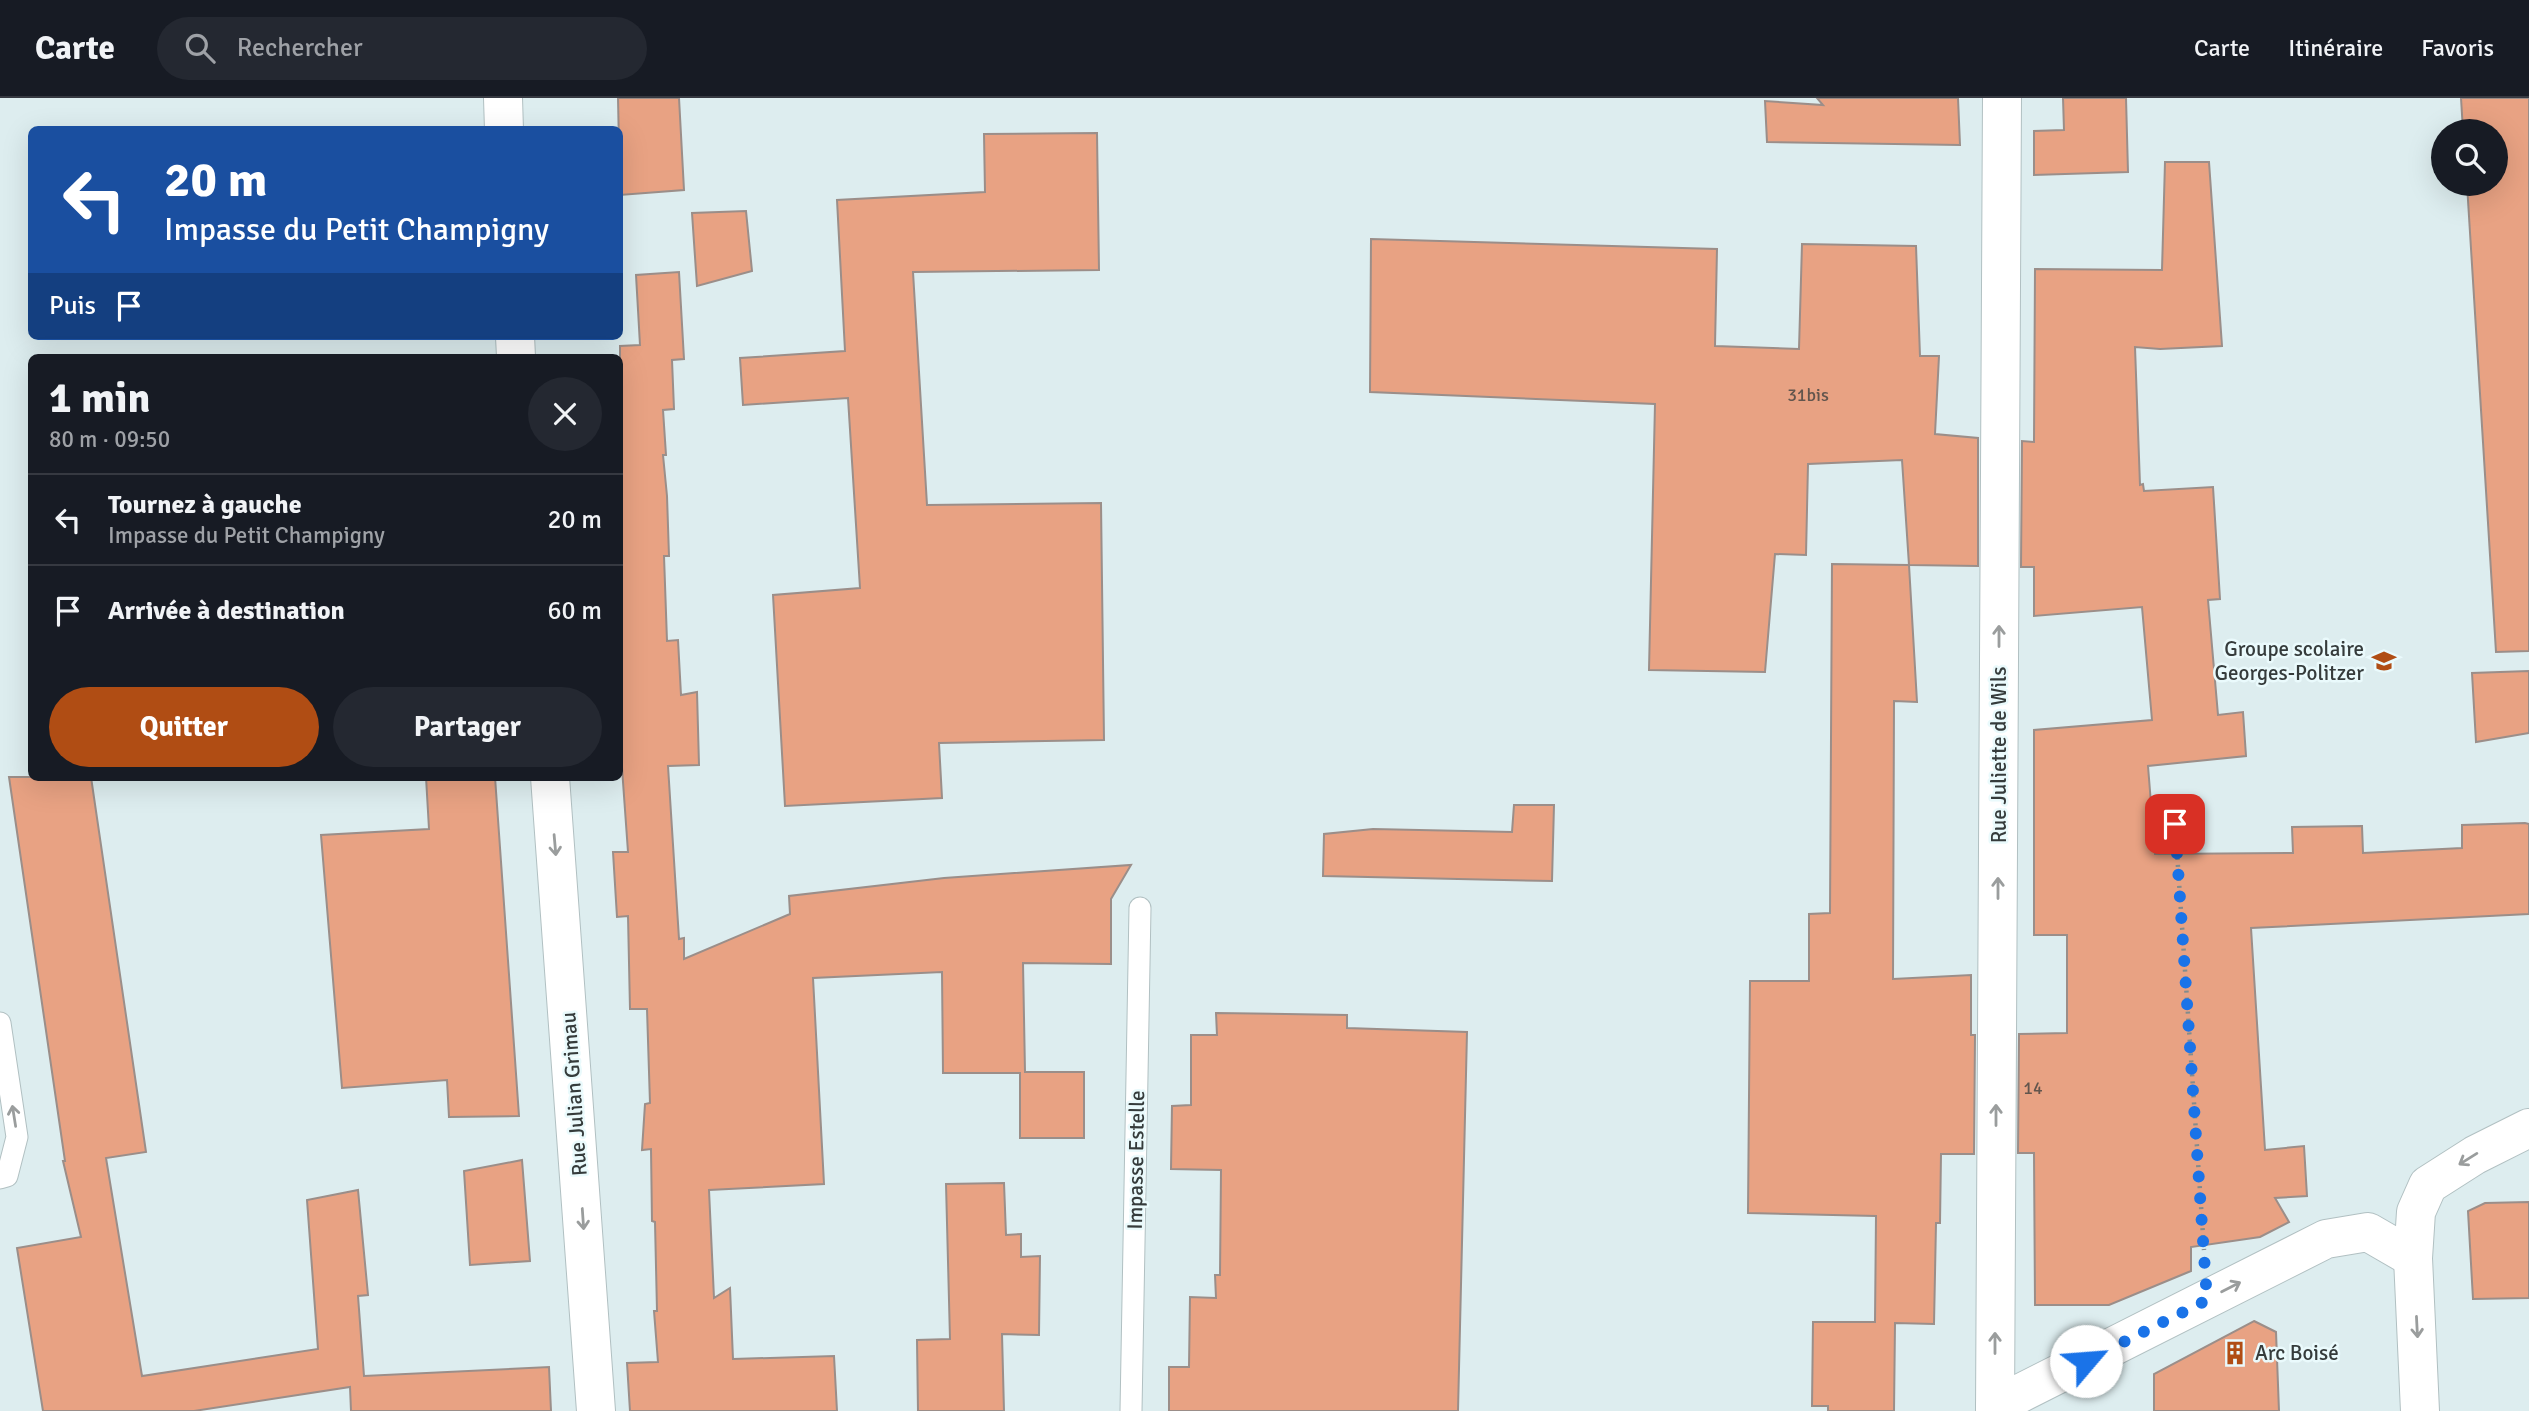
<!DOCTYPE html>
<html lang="fr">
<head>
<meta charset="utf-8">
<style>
  :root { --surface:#171b24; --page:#242831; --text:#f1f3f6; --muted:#9ea1a6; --line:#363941; --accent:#b04d14 }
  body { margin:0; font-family:Signika,sans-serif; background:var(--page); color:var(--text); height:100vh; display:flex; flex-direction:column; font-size:26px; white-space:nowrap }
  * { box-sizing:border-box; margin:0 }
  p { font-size:23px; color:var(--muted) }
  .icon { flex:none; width:38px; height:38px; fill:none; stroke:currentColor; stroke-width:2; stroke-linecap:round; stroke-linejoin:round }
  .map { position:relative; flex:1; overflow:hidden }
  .sheet { position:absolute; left:28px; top:256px; width:595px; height:427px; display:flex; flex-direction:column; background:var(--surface); border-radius:10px; box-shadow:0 7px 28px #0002 }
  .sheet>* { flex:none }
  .top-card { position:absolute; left:28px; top:28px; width:595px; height:214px; border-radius:10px; box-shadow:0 7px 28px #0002; background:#1a4fa0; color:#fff; overflow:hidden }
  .fabs { position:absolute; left:2431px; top:21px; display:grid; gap:14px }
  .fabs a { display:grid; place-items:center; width:77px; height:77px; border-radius:50%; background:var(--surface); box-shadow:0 7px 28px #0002; font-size:35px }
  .pin { position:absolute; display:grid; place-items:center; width:60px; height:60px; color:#fff; margin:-30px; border-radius:14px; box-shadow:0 4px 10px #0006 }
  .me { position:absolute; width:77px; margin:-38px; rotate:63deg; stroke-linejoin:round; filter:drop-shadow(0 0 5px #0008) }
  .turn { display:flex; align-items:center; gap:24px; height:147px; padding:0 21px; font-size:32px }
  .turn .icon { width:91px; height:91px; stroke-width:2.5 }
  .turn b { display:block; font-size:49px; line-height:60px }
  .then { display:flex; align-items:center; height:66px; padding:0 21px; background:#0003; gap:14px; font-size:26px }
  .round { display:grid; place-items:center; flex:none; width:74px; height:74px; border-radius:37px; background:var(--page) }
  .summary { display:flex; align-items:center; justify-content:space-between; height:119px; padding:0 21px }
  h1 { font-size:42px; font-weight:700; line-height:52px }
  .primary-button { display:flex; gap:14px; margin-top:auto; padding:14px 21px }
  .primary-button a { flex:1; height:80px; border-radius:42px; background:var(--accent); color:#fff; font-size:28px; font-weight:700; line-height:80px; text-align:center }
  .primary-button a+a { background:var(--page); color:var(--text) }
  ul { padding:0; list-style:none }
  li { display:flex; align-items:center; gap:21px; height:91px; padding:0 21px; border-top:2px solid var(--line) }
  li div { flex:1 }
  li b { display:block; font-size:26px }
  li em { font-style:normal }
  header { display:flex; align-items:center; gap:42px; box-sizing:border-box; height:98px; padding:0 35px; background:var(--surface); border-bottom:2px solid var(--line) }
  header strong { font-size:33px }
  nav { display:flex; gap:38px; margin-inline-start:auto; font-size:24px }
  .search { width:490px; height:63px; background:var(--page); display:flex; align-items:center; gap:18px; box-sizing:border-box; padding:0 24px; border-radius:38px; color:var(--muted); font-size:26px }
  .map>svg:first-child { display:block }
  .building { fill:#e8a283; stroke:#9b8e89; stroke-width:2 }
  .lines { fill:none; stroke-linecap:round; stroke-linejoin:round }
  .service-casing { stroke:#b1c0c2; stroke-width:23 }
  .minor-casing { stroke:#b1c0c2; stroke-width:40 }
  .path { stroke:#818c8d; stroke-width:4.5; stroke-dasharray:2 5; stroke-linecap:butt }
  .service { stroke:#fff; stroke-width:21 }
  .minor { stroke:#fff; stroke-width:38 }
  .oneway { stroke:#9a9d9d }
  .route { stroke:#1a73e8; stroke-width:12; stroke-dasharray:0 21.6 }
  .labels { text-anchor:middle; stroke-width:5; stroke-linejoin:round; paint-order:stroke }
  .number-label { font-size:18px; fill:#62554d }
  .poi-label { font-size:21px; fill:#353b3b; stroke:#eafafc; text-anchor:end }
  .street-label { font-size:21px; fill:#353b3b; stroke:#eafafc }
</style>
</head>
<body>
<header>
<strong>Carte</strong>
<div class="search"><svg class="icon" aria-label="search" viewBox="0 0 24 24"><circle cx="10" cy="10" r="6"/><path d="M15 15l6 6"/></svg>Rechercher</div>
<nav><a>Carte</a><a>Itinéraire</a><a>Favoris</a></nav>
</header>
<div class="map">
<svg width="2529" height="1313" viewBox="0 0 2529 1313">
  <rect width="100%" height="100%" fill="#ddedef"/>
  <!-- building -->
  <g class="building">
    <polygon points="618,0 679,0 684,92 620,97"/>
    <polygon points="1817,0 1958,0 1960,47 1767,44 1765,3 1823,7"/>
    <polygon points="2063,0 2126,0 2128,74 2034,77 2034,33 2064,32"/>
    <polygon points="2461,0 2529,0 2529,553 2496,554 2467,86 2496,86 2496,33 2463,33"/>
    <polygon points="1097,35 1099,172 913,174 927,407 1101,405 1104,642 939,645 942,700 785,708 773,497 860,490 848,300 743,307 740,260 845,253 837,102 985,94 984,36"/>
    <polygon points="2165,64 2209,64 2222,248 2160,251 2135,249 2140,387 2143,386 2144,393 2213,389 2220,501 2208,502 2218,617 2243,614 2246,658 2148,668 2155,756 2293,755 2292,729 2362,728 2363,755 2462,750 2462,727 2525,725 2529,726 2529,816 2251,830 2265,1052 2304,1048 2307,1098 2275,1100 2289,1124 2260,1139 2191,1149 2191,1173 2109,1207 2035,1207 2034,1055 2018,1055 2019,936 2067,935 2067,837 2034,837 2034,632 2152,622 2142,509 2034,518 2034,469 2021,469 2022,343 2034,344 2035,171 2162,172"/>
    <polygon points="746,113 752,173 697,188 692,115"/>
    <polygon points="1371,141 1717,151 1715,248 1799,251 1802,146 1916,148 1920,258 1939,258 1935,336 1978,340 1978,468 1909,467 1902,362 1808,366 1806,457 1775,456 1765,574 1649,572 1655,306 1370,294"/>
    <polygon points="679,174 684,261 672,262 674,311 663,312 666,357 663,357 667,398 669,458 664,458 667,543 678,542 681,597 697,594 699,667 668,668 679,841 684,840 684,861 790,816 789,798 944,780 1131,767 1111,801 1111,866 1023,865 1025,974 1084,974 1084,1040 1020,1040 1020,975 943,975 942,874 813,880 824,1086 709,1092 714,1200 730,1190 733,1261 834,1258 837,1313 630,1313 627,1265 658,1264 654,1213 657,1213 655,1124 652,1123 651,1051 642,1052 645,1006 650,1005 647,911 630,911 628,818 617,819 613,754 628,754 622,670 620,670 620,248 640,247 636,177"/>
    <polygon points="1832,466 1909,467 1917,604 1894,603 1893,881 1971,877 1971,937 1975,937 1974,1056 1941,1056 1940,1125 1936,1125 1934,1226 1895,1225 1894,1313 1828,1313 1828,1308 1812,1308 1813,1224 1875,1224 1876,1118 1748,1115 1750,883 1809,883 1809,816 1830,815"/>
    <polygon points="2529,573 2529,635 2476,644 2472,575"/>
    <polygon points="9,679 91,679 146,1054 106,1060 142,1278 318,1251 307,1102 358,1092 368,1197 358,1198 364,1278 549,1269 551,1313 351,1313 350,1289 194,1313 43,1313 17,1150 81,1139 63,1063 65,1063"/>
    <polygon points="426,679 495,679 519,1018 449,1019 447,982 342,990 321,737 429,731"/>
    <polygon points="1514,707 1554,707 1552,783 1323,778 1324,736 1373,731 1512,734"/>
    <polygon points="1216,915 1347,917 1347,930 1467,934 1458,1313 1169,1313 1169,1269 1189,1269 1190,1199 1216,1200 1215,1177 1220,1177 1221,1072 1171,1071 1172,1008 1191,1007 1191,937 1217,937"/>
    <polygon points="522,1062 530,1163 470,1167 464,1073"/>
    <polygon points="1004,1085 1006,1137 1021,1136 1021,1159 1040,1158 1039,1237 1002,1236 1004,1313 918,1313 917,1242 950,1241 946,1086"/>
    <polygon points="2529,1104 2529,1200 2473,1201 2468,1113 2485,1105"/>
    <polygon points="2254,1223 2276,1234 2279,1313 2154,1313 2154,1276"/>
  </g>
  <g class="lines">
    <!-- service casing -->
    <g class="service-casing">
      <g id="service">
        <polyline points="0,925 17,1039 7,1078 0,1080"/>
        <polyline points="1131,1313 1140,810"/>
      </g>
    </g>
    <!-- minor casing -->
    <g class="minor-casing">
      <g id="minor">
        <polyline points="503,0 504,32"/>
        <polyline points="515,238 516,259"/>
        <polyline points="550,679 596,1313"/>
        <polyline points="1995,1308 2326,1141 2368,1134 2413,1160"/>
        <polyline points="1995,1313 2002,0"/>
        <polyline points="2420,1313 2413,1160 2416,1114 2428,1087 2475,1057 2529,1030"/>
      </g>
    </g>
    <!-- path -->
    <polyline class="path" points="2175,725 2204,1152"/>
    <!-- service -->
    <use href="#service" class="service"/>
    <!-- minor -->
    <use href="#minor" class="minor"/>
  </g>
  <!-- one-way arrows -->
  <defs><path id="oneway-shaft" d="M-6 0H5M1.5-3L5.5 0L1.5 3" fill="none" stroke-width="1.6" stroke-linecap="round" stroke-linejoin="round" transform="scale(1.75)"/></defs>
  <g class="oneway">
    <use href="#oneway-shaft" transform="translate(1999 538) rotate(-90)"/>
    <use href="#oneway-shaft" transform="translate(555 747) rotate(85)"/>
    <use href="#oneway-shaft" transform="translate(1998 790) rotate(-90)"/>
    <use href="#oneway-shaft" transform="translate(1996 1017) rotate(-90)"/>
    <use href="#oneway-shaft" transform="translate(14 1018) rotate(-99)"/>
    <use href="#oneway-shaft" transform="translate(2468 1061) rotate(148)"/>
    <use href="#oneway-shaft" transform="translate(583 1121) rotate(86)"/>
    <use href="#oneway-shaft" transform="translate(2231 1189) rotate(-27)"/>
    <use href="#oneway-shaft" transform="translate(2417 1229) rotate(87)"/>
    <use href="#oneway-shaft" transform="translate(1995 1245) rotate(-90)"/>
  </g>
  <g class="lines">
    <!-- route -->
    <polyline class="route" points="2086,1263 2207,1202 2175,726"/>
  </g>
  <!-- icons -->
  <defs>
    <g id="school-bare" transform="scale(1.89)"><path d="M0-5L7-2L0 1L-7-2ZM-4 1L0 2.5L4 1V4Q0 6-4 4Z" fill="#b04d14" stroke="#eafafc" stroke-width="2.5" paint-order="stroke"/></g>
    <g id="building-bare" transform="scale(1.89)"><path d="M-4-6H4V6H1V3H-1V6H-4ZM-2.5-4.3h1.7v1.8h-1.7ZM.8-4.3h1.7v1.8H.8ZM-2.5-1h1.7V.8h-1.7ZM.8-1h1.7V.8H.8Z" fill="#b04d14" stroke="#eafafc" stroke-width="2.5" paint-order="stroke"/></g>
  </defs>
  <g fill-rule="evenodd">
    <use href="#school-bare" x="2384" y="563"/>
    <use href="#building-bare" x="2235" y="1255"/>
  </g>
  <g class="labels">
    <!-- number labels -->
    <g class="number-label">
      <text x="1808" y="303">31bis</text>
      <text x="2033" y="996">14</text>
    </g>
    <!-- poi labels -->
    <g class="poi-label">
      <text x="2364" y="558">Groupe scolaire<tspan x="2364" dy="24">Georges-Politzer</tspan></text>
      <text x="2255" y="1262" text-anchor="start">Arc Boisé</text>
    </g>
    <!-- street labels -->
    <g class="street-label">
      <text transform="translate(1999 657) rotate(-90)" y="7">Rue Juliette de Wils</text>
      <text transform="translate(574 996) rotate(-94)" y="7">Rue Julian Grimau</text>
      <text transform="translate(1136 1062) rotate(-89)" y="7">Impasse Estelle</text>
    </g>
  </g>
</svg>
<div class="fabs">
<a><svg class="icon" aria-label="search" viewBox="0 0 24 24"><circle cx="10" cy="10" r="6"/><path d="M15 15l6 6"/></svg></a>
</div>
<div class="pin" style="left:2175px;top:726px;background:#d93025"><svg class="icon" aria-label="arrive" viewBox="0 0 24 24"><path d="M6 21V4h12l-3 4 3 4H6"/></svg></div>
<svg class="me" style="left:2086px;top:1263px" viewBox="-20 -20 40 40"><circle r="19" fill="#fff"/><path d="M0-13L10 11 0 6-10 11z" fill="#1a73e8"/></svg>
<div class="top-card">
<div class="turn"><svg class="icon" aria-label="left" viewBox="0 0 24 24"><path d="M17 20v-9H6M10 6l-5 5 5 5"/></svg><div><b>20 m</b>Impasse du Petit Champigny</div></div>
<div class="then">Puis<svg class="icon" aria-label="arrive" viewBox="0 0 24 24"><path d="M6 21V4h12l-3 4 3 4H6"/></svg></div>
</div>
<section class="sheet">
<div class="summary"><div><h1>1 min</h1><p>80 m · 09:50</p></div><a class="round"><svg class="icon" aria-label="close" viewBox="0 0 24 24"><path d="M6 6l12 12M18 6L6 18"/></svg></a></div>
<ul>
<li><svg class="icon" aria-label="left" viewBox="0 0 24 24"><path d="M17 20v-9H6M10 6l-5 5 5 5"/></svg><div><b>Tournez à gauche</b><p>Impasse du Petit Champigny</p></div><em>20 m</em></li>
<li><svg class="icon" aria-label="arrive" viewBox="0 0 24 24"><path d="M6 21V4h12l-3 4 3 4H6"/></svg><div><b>Arrivée à destination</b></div><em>60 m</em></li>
</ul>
<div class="primary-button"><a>Quitter</a><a>Partager</a></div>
</section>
</div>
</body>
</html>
